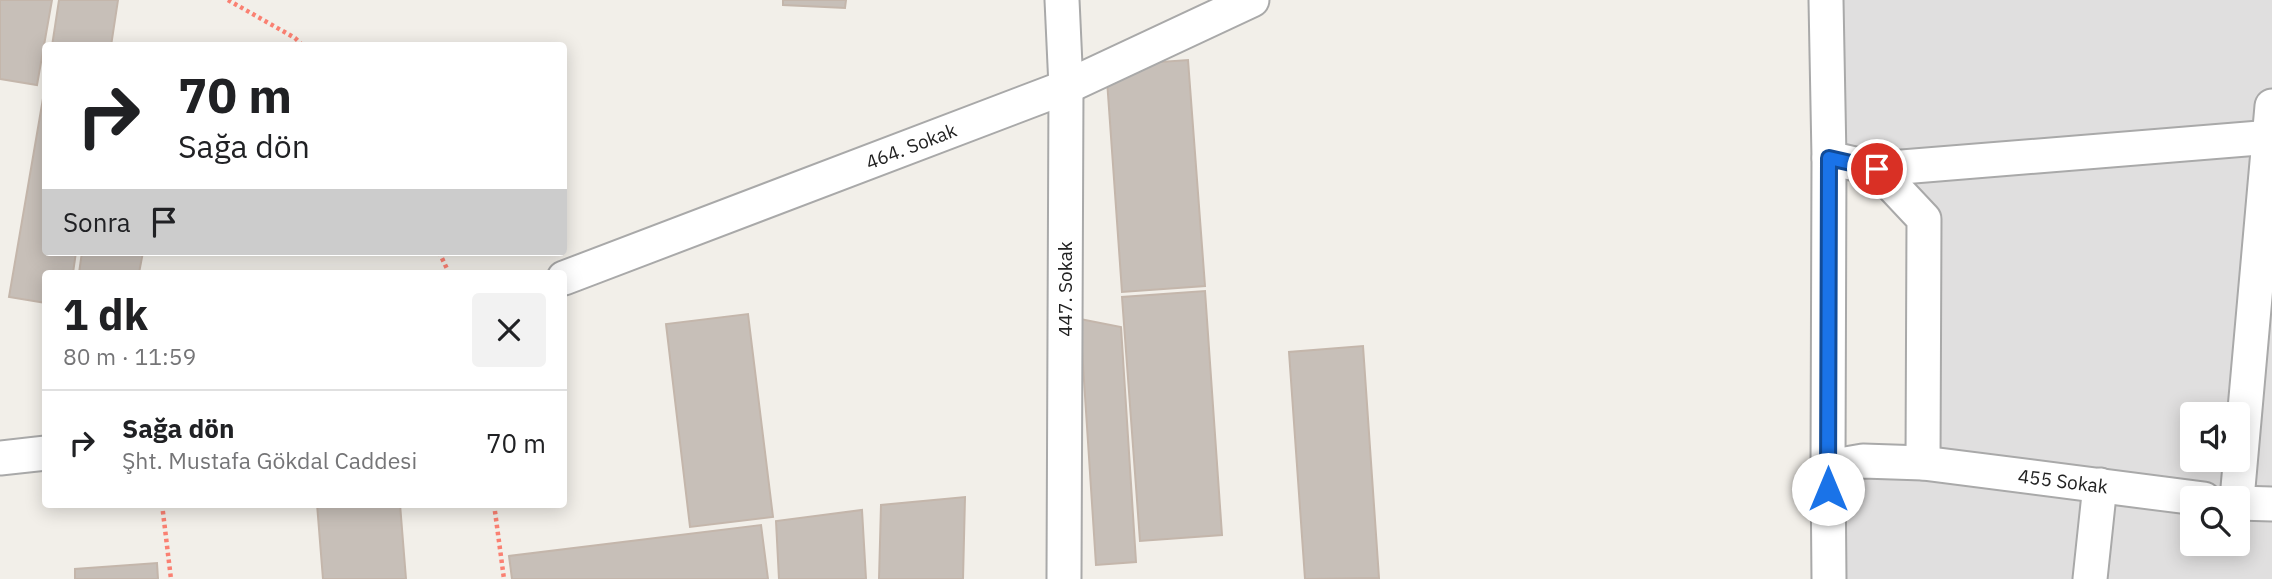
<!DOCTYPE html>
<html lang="tr">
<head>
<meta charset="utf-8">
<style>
  :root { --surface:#fff; --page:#f2f2f2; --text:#202124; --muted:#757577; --line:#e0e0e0 }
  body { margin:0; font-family:"IBM Plex Sans",sans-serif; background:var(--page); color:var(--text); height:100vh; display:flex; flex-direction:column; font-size:26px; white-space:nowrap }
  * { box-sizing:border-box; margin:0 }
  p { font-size:23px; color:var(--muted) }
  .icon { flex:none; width:38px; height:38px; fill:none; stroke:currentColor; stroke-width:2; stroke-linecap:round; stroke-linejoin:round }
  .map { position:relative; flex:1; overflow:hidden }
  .details { position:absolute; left:42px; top:270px; width:525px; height:238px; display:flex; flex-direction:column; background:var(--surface); border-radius:7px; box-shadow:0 4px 18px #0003 }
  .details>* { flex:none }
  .hud { position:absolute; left:42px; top:42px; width:525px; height:214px; border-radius:7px; box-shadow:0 4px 18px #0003; background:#fff; color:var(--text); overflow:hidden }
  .buttons { position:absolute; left:2180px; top:402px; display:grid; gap:14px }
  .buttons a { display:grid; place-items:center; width:70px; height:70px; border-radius:7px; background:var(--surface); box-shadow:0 4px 18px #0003; font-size:35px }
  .pin { position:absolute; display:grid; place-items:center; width:60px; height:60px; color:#fff; margin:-30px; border:4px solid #fff; border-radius:50%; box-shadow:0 2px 7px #0007 }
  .me { position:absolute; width:77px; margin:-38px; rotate:0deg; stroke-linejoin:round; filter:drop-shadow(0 0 5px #0008) }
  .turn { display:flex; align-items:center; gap:24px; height:147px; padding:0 21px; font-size:32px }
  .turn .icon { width:91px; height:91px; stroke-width:2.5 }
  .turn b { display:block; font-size:49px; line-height:60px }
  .then { display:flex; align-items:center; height:66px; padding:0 21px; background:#0003; gap:14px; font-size:26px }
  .round { display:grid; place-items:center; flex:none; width:74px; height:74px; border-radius:7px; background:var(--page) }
  .head { display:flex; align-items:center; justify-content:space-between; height:119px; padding:0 21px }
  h1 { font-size:42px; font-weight:700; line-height:52px }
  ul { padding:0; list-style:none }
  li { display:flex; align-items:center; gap:21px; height:105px; padding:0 21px; border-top:2px solid var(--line) }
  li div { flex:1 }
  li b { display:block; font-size:26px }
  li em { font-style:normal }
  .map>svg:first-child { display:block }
  .residential { fill:#e0dfdf; fill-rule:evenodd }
  .building { fill:#c7bfb8; stroke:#c4b6ab; stroke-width:2 }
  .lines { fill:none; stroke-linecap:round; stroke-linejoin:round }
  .minor-casing { stroke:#a9a9a9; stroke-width:37 }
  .path { stroke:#fa8072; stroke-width:4.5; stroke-dasharray:3.5 3.5; stroke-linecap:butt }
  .minor { stroke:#fff; stroke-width:33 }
  .route-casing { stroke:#114b97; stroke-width:18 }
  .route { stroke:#1a73e8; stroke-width:12 }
  .labels { text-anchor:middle; stroke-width:5; stroke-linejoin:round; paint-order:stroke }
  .street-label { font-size:19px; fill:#222; stroke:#fff }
</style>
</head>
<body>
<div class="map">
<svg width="2272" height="579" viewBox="0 0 2272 579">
  <rect width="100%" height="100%" fill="#f2efe9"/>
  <!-- residential -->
  <path class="residential" d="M1826,0H2272V579H1829L1828,467L1922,463L1924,219L1829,158ZM2193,415H2238V460H2193ZM2193,499H2238V544H2193Z"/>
  <!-- building -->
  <g class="building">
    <polygon points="0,0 52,0 37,85 0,79"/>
    <polygon points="59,0 118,0 111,46 52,46"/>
    <polygon points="783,0 846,0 845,8 783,5"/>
    <polygon points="1188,60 1205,286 1122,292 1107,80 1132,64"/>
    <polygon points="46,81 46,252 76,252 73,273 46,273 46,303 9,297"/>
    <polygon points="82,252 143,252 139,273 79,273"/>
    <polygon points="1205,291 1222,535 1140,541 1122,297"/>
    <polygon points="748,314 773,517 690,527 666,324"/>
    <polygon points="1080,319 1121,327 1136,562 1096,565"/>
    <polygon points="1363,346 1379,578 1305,579 1289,352"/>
    <polygon points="965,497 963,579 879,579 881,505"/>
    <polygon points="317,504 400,504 406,579 323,579"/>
    <polygon points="862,510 866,579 779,579 776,521"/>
    <polygon points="761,525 768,579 512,579 509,556"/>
    <polygon points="157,563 158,579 75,579 75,569"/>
  </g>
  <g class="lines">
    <!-- minor casing -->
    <g class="minor-casing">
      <g id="minor">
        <polyline points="1062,0 1066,87 1064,579"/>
        <polyline points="1826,0 1829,158 1877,169 1924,219 1923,463 1863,461 1828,467 1829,579"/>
        <polyline points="1877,169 2272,137"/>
        <polyline points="564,278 1066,87 1252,0"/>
        <polyline points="0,458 46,453"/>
        <polyline points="1923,463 2204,499"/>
        <polyline points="1828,467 1829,158"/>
        <polyline points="2237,499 2272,106"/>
        <polyline points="2238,503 2272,504"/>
        <polyline points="2090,579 2100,485"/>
      </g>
    </g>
    <!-- path -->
    <g class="path">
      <polyline points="228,0 295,38 303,46"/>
      <polyline points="439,252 449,273"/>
      <polyline points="162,504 171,579"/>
      <polyline points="494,504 504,579"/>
    </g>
    <!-- minor -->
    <use href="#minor" class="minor"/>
  </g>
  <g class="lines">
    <!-- route casing -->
    <g class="route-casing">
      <polyline id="route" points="1828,489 1829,158 1877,169"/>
    </g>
    <!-- route -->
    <use href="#route" class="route"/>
  </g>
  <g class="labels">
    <!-- street labels -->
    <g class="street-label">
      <text transform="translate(911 146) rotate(-21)" y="7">464. Sokak</text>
      <text transform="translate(1065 289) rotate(-90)" y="7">447. Sokak</text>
      <text transform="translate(2063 481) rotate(7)" y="7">455 Sokak</text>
    </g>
  </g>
</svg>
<div class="buttons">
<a><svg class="icon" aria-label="sound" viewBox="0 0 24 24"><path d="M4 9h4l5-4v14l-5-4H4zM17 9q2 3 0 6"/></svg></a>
<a><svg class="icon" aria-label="search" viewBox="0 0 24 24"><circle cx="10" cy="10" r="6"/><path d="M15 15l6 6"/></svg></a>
</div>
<div class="pin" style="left:1877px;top:169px;background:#d93025"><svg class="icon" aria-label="arrive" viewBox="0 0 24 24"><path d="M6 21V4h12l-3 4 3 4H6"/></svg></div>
<svg class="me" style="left:1828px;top:489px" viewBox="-20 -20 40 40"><circle r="19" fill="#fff"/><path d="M0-13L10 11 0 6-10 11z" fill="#1a73e8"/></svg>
<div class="hud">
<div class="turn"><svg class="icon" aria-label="right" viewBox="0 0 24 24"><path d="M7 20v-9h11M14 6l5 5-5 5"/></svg><div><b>70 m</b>Sağa dön</div></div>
<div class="then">Sonra<svg class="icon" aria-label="arrive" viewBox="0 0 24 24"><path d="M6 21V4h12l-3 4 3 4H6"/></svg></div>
</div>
<section class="details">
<div class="head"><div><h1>1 dk</h1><p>80 m · 11:59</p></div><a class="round"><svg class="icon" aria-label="close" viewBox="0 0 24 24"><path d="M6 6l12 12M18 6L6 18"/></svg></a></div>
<ul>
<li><svg class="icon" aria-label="right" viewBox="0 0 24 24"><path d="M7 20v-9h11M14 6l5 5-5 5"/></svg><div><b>Sağa dön</b><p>Şht. Mustafa Gökdal Caddesi</p></div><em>70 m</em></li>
</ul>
</section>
</div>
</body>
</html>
